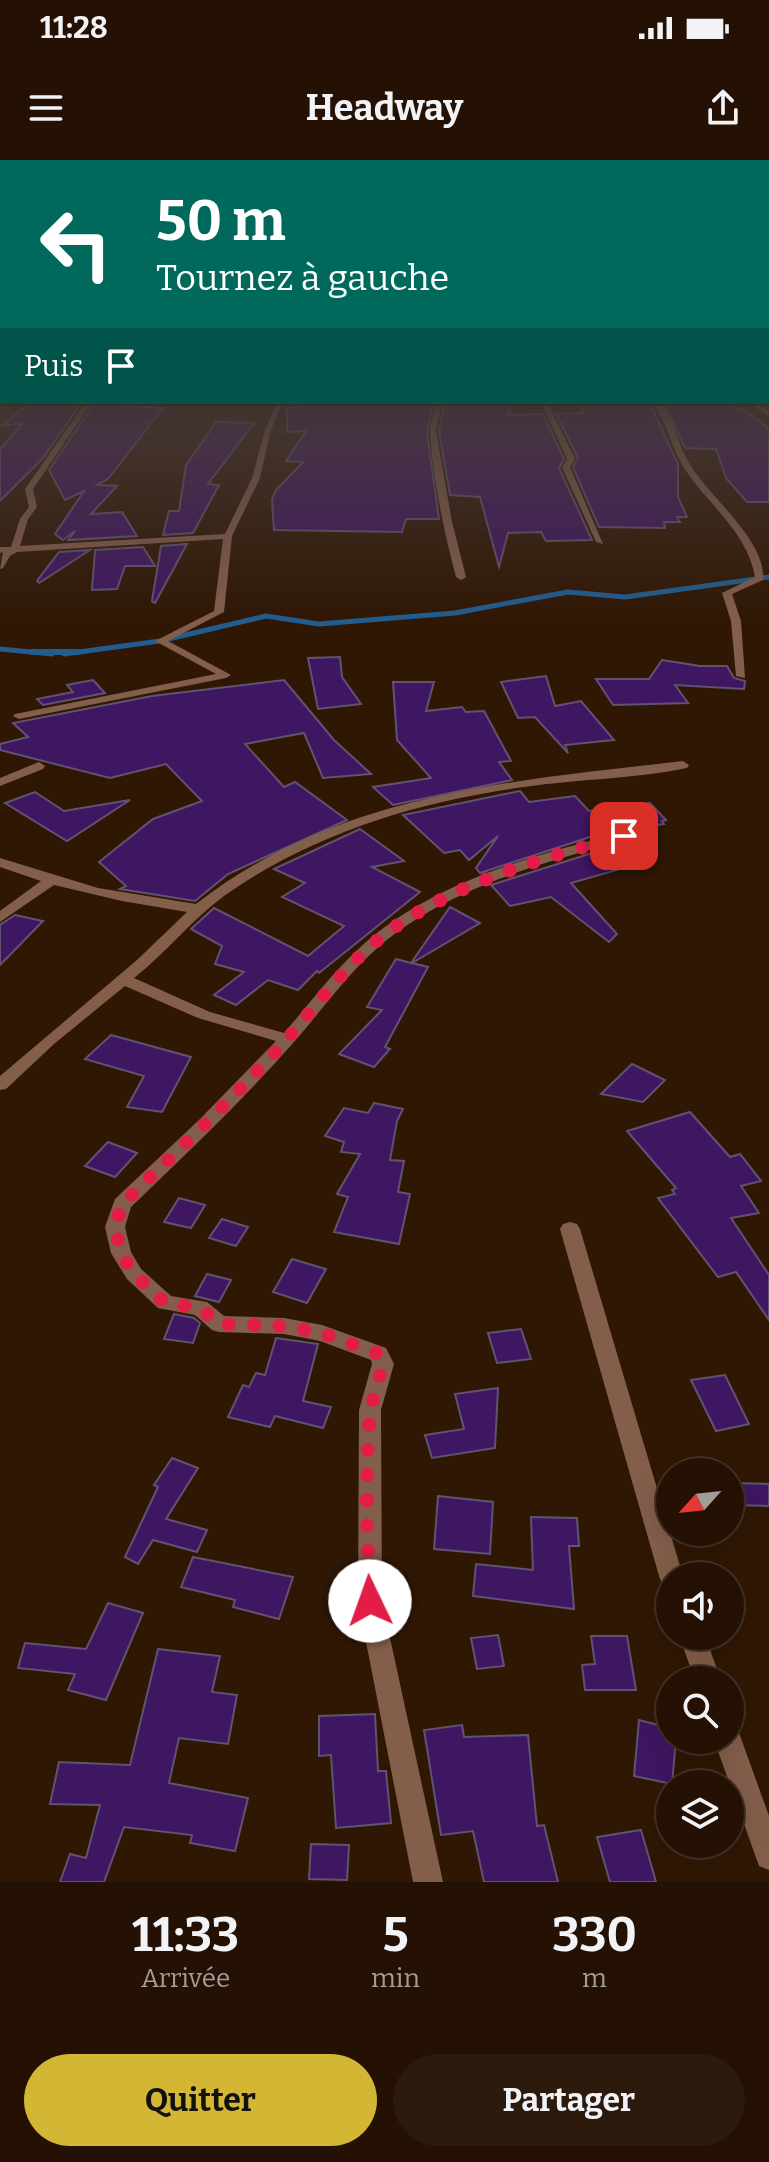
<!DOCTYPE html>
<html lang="fr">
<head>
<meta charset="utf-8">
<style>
  :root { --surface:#241103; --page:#2c1a0d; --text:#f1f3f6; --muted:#a39d9a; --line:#413125; --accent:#d4b635 }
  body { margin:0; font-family:Bitter,serif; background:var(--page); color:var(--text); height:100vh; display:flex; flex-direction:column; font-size:30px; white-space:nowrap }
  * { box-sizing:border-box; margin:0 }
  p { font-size:26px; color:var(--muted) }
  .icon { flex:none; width:44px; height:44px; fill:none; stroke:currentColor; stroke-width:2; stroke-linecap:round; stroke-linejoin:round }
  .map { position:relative; height:1722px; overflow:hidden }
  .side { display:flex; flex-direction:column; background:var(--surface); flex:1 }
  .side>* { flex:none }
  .banner { position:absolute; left:0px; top:0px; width:770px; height:244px; box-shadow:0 8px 32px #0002,0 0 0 2px var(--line); background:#00695c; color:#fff; overflow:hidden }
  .needle { width:52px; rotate:243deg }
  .fabs { position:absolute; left:656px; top:1298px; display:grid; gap:16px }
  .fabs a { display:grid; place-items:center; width:88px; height:88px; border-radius:50%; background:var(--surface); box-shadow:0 8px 32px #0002,0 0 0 2px var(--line); font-size:40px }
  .pin { position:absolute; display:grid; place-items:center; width:68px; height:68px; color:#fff; margin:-34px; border-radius:16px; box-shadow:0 4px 12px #0006 }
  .me { position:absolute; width:88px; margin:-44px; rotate:357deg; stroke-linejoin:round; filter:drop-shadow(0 0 6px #0008) }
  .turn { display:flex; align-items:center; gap:28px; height:168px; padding:0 24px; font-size:36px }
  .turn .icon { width:104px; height:104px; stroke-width:2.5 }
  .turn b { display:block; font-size:56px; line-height:68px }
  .then { display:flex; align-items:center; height:76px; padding:0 24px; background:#0003; gap:16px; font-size:30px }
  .eta { display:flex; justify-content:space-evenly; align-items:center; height:136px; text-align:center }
  .eta b { font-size:48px; font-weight:700; line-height:56px }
  .button { display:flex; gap:16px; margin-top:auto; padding:16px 24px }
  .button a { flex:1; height:92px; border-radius:48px; background:var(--accent); color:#111; font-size:32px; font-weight:700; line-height:92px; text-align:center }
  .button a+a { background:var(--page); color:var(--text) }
  .status { display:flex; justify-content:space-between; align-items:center; height:56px; padding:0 40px; background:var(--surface); direction:ltr }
  .status svg { height:22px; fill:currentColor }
  header { display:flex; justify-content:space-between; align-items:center; height:104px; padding:0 24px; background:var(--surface); font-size:36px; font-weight:700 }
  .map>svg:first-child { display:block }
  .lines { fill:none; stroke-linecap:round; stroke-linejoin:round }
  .stream-far1 { stroke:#215d8e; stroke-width:5 }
  .stream { stroke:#215d8e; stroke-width:6 }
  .building { fill:#3f1661; stroke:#605371; stroke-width:2 }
  .street { fill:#835e4b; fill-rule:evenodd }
  .route { stroke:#e11d48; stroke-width:14; stroke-dasharray:0 25.2 }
</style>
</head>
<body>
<div class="status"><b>11:28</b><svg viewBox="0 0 49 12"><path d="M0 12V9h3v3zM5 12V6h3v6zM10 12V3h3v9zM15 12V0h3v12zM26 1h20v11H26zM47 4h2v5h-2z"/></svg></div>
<header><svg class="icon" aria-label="menu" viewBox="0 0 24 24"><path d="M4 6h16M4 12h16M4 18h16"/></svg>Headway<svg class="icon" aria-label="share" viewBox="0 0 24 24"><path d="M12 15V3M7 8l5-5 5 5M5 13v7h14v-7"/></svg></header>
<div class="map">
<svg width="769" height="1722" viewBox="0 0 769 1722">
  <rect width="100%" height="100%" fill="#301704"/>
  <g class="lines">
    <!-- stream-far1 -->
    <g class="stream-far1">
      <polyline points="0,489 52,494"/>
      <polyline points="64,494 160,481 266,456 319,464 455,453 568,432 625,437 769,417"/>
    </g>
    <!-- stream -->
    <polyline class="stream" points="32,492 79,492"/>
  </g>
  <!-- building -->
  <g class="building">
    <polygon points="331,242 433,242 427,273 439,359 406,359 402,372 274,370 272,339 276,330 303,302 286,301 306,271 287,272 287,248"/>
    <polygon points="445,242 511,242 508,255 543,254 564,299 559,308 592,380 546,381 541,372 508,373 499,407 480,337 450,335 439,271"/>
    <polygon points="580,242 650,244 678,304 678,337 687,357 677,357 680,362 664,362 665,368 599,367 573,307 578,298 556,254 583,253"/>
    <polygon points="723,242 747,252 769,269 769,342 747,342 726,318 716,289 685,288 664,244"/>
    <polygon points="29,243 81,243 43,298 0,341 0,289 22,264 3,265"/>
    <polygon points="94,244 163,248 108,319 97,325 117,326 91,354 122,352 137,376 68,380 75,371 63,380 55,374 84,331 65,340 49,310"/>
    <polygon points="216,262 254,263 208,324 219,325 193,373 163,375 169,351 179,351 186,305"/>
    <polygon points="187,384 155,443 152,441 161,386"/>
    <polygon points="143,387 155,406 125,406 117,429 92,430 95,390"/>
    <polygon points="90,390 39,423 37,421 59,392"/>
    <polygon points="340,497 342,517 361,544 318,549 308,498"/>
    <polygon points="662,500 700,506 727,506 734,518 745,521 744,529 675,525 688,543 613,545 596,519 649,519"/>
    <polygon points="546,516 555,546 581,541 614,580 565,585 568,593 535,557 518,558 501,522"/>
    <polygon points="93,520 105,533 43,545 37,539 73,532 67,525"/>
    <polygon points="284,520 334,580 371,614 323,618 304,573 245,584 284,627 295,622 347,660 228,714 195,741 120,729 126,726 99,702 153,659 202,641 166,604 110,618 0,590 0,584 28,577 13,563 152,536"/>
    <polygon points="393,522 434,522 426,551 462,547 466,552 484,551 511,601 499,602 512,620 393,645 373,627 431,618 397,580"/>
    <polygon points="520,631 529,642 575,636 589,651 650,643 666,660 662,661 664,664 596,675 480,713 476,708 498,676 469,700 460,690 444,693 403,655"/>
    <polygon points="35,632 64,651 130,640 67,681 5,643"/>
    <polygon points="360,669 404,701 372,707 420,732 319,813 317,811 298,830 268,820 236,845 214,835 244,812 215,804 222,786 191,769 214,748 308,796 344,766 282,737 305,723 274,709"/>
    <polygon points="611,687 634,705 571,723 617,774 609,782 551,737 510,746 491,725"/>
    <polygon points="450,747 480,763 412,803 428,807 385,887 390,889 374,907 339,894 382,850 367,847 396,799 411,803"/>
    <polygon points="15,755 43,761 0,805 0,765"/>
    <polygon points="111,875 191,897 162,952 127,947 144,916 85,899"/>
    <polygon points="632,904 665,920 643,942 601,934"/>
    <polygon points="374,943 403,949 397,961 390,1000 404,1001 398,1032 410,1034 399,1084 334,1072 348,1037 337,1034 360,994 341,992 344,982 325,976 344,948 368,953"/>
    <polygon points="690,952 730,997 740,994 761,1021 741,1026 759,1053 731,1058 769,1115 769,1160 736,1112 718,1117 658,1038 675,1034 672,1030 676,1028 627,971"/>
    <polygon points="108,982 137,993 115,1017 85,1006"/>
    <polygon points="179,1038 205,1045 191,1068 164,1062"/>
    <polygon points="222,1059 248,1067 236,1086 209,1078"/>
    <polygon points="292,1099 326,1109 307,1143 273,1132"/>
    <polygon points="207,1114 231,1120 219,1142 195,1136"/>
    <polygon points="174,1154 194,1158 200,1163 193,1183 164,1179"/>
    <polygon points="521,1169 531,1199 497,1203 488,1173"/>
    <polygon points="276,1178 318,1184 303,1241 331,1247 323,1268 275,1256 270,1267 228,1257 243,1225 249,1227 256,1213 265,1215"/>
    <polygon points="725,1215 749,1264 716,1271 691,1220"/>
    <polygon points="498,1228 495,1288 432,1298 425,1275 464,1269 455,1234"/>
    <polygon points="172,1298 198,1308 166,1359 207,1370 197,1392 153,1380 138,1404 125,1397 158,1327 154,1325"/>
    <polygon points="730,1323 769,1324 769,1346 730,1345"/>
    <polygon points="438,1336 493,1342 490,1394 434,1389"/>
    <polygon points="531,1357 577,1358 579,1386 569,1386 574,1449 473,1436 476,1404 533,1410"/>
    <polygon points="193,1397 293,1417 279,1459 233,1447 235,1440 181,1427"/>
    <polygon points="108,1443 143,1453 106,1540 68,1530 75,1514 18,1508 25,1483 86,1489"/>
    <polygon points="498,1475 504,1506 477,1509 471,1478"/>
    <polygon points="591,1476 627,1476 636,1530 585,1530 582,1505 595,1504"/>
    <polygon points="158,1489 220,1496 212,1532 237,1535 228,1584 179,1578 169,1623 248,1638 235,1691 190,1683 192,1675 124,1667 104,1722 60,1722 70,1694 86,1698 100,1645 50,1644 59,1602 130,1605"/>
    <polygon points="375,1554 378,1611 386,1611 391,1663 336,1668 331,1595 319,1596 319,1556"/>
    <polygon points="639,1560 670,1568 670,1580 676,1580 672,1624 634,1616"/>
    <polygon points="462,1565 464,1577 528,1575 537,1666 544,1665 558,1722 484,1722 473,1671 441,1675 424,1570"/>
    <polygon points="641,1670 656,1722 610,1722 597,1677"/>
    <polygon points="311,1684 349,1685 347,1720 309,1719"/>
  </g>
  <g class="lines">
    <!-- street -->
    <g class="street">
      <polygon points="2,230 2,235 0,236 0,231"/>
      <polygon points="86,242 92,242 33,329 37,347 28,359 20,386 225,374 252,318 265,270 277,242 283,242 271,270 260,318 232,376 224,452 168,481 231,515 226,518 19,559 13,556 15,554 216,514 155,481 214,451 223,379 17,392 10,396 3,408 0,409 3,392 0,393 0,387 11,387 20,359 29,347 25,329"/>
      <polygon points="177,242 184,242 180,245"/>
      <path d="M436,242H442L436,271L452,362L466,417L461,420L456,417C444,371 433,321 430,273C429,262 435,253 436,242Z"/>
      <polygon points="541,242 547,242 575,299 570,307 603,384 596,382 562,307 567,299"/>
      <path d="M652,242H659L665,249C676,267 679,288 691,306C710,337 767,382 763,420L732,434L741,461L745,518L736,516L731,461L722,433L755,417C747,370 704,342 681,303C670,283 667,261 652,242Z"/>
      <polygon points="747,242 754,242 769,251 769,256"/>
      <path d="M683,601L689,605L687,608C634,619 578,619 524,627C419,641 311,674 224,736C191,760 166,793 134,818L210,852L284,873C311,842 335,809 366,782C437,721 535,695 624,672L631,676L629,679C546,702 457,725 388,779C351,808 324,848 294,882C243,940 186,994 131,1047L125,1067L131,1092L141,1109L171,1136L207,1142L224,1156L284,1158L322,1165L386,1188L394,1204L381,1250L382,1441L443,1722H413L358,1441L359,1250L372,1204L371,1200L320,1181L284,1174L219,1172L212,1170L195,1155L158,1148L127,1119L111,1093L105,1067L115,1039L199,960L276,881L198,858L125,826L54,884L6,929L0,930V916L137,800L187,752L122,741L54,725L0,762V751L41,721L0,707V698L98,728L196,744C339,633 511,621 683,601Z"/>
      <polygon points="39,602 45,606 43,609 0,626 0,618"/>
      <polygon points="570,1062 577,1064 580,1069 683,1416 670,1416 670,1427 662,1424 659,1416 560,1069 563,1064"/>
      <polygon points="679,1476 705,1476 721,1520 695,1520"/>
      <polygon points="730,1567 738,1570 769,1656 769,1710 759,1706 714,1580 730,1580"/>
    </g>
  </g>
  <!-- sky -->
  <linearGradient id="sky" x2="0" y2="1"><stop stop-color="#1a0d02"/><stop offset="0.48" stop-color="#483c3a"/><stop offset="1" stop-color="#483c3a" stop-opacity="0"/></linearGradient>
  <rect width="769" height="461" fill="url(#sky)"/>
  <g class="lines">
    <!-- route -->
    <path class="route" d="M370,1441C367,1379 365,1316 370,1254C372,1235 386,1212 379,1194L322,1173L284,1166L219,1164L200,1148L165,1143L134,1114L121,1093L115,1067L122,1044C176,993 230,941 281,886C314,849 345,805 384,775C453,723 543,698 624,676"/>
  </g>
</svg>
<div class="fabs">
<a><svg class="needle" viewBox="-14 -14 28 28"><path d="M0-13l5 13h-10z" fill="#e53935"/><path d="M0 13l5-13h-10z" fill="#a39d9a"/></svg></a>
<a><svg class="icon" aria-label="sound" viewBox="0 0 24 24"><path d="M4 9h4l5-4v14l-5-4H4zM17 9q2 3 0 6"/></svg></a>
<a><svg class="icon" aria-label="search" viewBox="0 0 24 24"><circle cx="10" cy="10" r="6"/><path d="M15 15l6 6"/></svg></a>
<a><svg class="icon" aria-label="layers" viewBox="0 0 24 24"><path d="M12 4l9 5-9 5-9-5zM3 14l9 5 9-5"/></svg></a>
</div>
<div class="pin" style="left:624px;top:676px;background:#d93025"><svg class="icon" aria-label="arrive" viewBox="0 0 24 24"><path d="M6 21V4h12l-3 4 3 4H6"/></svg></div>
<svg class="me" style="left:370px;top:1441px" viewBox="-20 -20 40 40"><circle r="19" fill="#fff"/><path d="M0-13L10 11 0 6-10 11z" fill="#e11d48"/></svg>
<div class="banner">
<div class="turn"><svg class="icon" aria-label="left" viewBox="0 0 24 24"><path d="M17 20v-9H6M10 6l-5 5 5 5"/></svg><div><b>50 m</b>Tournez à gauche</div></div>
<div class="then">Puis<svg class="icon" aria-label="arrive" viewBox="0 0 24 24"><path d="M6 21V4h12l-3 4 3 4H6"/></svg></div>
</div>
</div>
<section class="side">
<div class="eta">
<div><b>11:33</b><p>Arrivée</p></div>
<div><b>5</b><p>min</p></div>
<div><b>330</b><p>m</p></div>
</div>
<div class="button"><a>Quitter</a><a>Partager</a></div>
</section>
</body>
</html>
